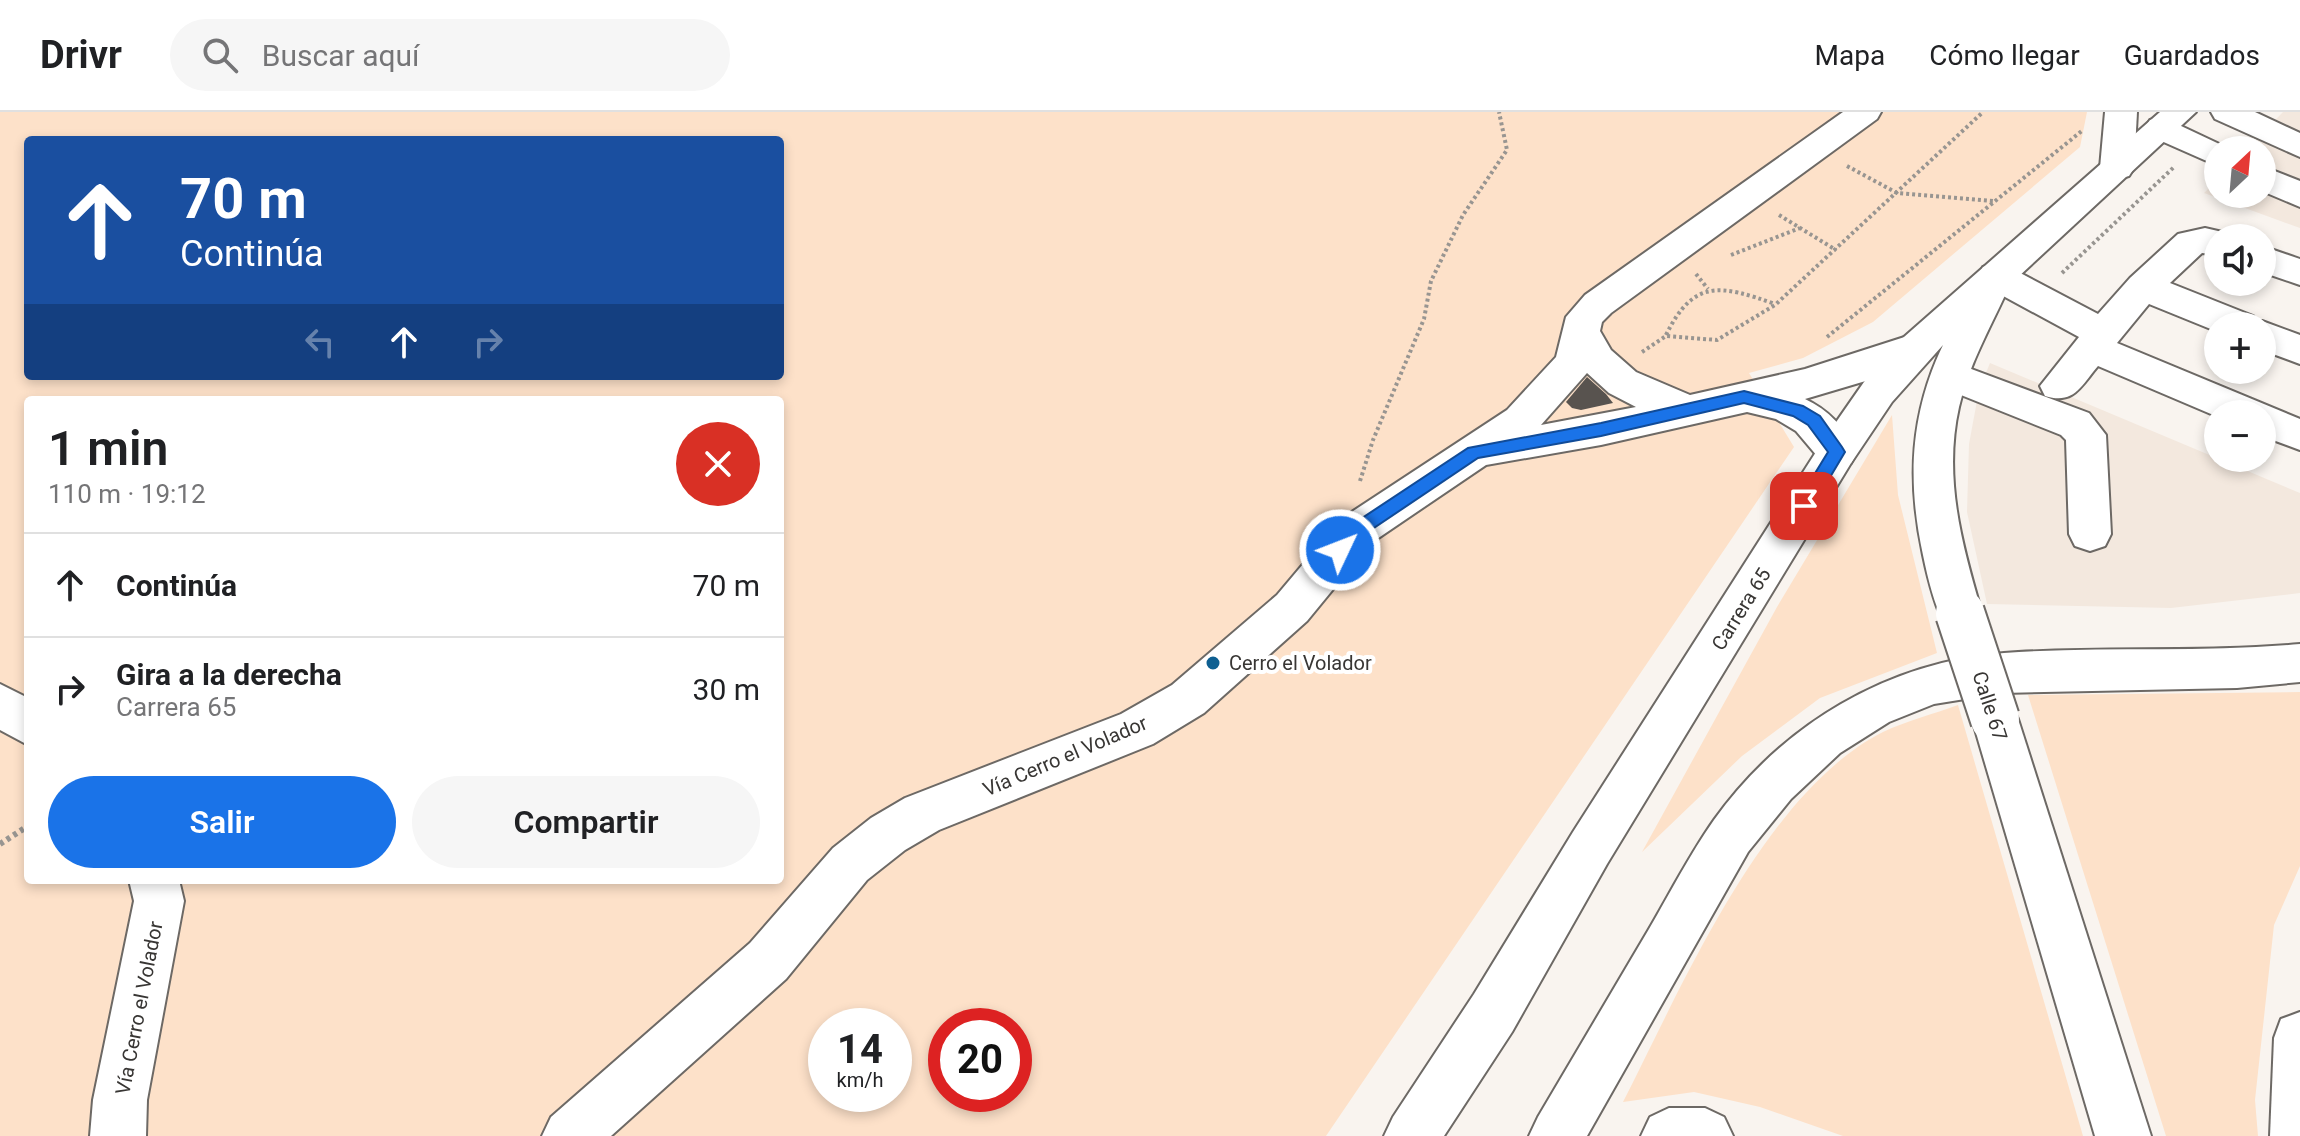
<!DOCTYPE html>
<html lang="es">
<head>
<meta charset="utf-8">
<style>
  :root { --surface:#fff; --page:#f6f6f6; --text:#202124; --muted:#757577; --line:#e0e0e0; --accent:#1a73e8 }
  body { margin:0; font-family:Roboto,sans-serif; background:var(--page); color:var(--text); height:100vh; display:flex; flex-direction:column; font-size:30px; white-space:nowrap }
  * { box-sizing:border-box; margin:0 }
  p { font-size:26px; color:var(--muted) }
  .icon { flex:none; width:44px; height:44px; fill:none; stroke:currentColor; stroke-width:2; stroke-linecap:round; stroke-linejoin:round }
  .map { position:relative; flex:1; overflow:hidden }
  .panel { position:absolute; left:24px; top:284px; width:760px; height:488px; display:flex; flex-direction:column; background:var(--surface); border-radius:8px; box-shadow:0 4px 12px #0003 }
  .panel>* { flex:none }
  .hud { position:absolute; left:24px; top:24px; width:760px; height:244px; border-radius:8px; box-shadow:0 4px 12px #0003; background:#1a4fa0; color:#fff; overflow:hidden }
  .needle { width:52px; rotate:26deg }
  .fabs { position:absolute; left:2204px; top:24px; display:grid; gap:16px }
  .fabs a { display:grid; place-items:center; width:72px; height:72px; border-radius:50%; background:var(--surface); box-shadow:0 4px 12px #0003; font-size:40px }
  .speed { position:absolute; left:808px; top:896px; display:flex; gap:16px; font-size:40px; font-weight:700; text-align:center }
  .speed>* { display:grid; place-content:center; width:104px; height:104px; border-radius:50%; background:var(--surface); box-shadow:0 4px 12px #0003; line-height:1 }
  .speed small { font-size:20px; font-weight:400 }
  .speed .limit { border:12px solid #d22; background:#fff; color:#111 }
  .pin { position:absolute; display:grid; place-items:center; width:68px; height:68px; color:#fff; margin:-34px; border-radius:16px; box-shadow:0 4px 12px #0006 }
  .me { position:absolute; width:88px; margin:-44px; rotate:47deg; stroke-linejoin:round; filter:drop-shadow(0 0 6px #0008) }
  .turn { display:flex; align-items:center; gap:28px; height:168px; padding:0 24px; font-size:36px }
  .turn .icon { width:104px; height:104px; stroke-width:2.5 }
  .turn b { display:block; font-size:56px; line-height:68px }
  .lanes { display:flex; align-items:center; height:76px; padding:0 24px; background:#0003; justify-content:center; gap:40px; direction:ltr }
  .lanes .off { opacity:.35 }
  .round { display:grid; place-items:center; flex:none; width:84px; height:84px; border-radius:42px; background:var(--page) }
  .head { display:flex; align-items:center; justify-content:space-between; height:136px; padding:0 24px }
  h1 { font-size:48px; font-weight:600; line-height:60px }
  .primary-button { display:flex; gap:16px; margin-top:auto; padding:16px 24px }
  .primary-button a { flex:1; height:92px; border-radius:48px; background:var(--accent); color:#fff; font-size:32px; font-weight:600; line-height:92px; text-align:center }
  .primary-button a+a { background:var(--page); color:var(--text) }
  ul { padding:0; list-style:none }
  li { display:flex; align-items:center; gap:24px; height:104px; padding:0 24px; border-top:2px solid var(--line) }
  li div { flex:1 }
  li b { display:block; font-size:30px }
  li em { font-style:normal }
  header { display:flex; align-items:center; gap:48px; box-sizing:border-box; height:112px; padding:0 40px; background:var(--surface); border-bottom:2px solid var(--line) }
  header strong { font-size:38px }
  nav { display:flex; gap:44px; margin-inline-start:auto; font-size:28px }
  .search { width:560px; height:72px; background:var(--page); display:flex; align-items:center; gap:20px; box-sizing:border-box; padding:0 28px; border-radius:44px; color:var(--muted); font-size:30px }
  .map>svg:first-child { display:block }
  .built { fill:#f3e8de }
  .green { fill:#fde1c9; fill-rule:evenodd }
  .building { fill:#58534f }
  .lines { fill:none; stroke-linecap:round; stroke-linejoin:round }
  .minor-casing { stroke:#6d6965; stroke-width:4 }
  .major-casing { stroke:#6d6965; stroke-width:4 }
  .path-far1 { stroke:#989591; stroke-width:4; stroke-dasharray:3 3; stroke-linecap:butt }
  .path { stroke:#989591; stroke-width:6; stroke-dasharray:4 4; stroke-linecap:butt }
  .minor { fill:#fff; fill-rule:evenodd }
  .major { fill:#fff; fill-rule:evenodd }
  .major-bridge-casing { stroke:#6d6965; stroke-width:52; stroke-linecap:butt }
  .major-bridge { stroke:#fff; stroke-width:48 }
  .route { fill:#1a73e8; stroke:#114b97; stroke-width:2 }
  .poi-dot { fill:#0e5f91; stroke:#fff; stroke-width:3 }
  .labels { text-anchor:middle; stroke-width:8; stroke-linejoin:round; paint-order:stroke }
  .street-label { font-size:20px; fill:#383634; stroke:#fff }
  .poi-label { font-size:20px; fill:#383634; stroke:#fff; text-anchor:start }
</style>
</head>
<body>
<header>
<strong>Drivr</strong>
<div class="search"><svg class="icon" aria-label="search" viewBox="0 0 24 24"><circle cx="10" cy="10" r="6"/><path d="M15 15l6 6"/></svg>Buscar aquí</div>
<nav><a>Mapa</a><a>Cómo llegar</a><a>Guardados</a></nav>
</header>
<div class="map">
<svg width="2300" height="1024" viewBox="0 0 2300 1024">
  <rect width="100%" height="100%" fill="#f9f4ef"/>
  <!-- built -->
  <g class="built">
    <polygon points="2283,0 2300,0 2300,116 2204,81 2218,67 2218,82 2262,82 2262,38 2246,38"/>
    <polygon points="1990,251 2300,381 2300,481 2171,496 1987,492 1967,400 1969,332 1979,278"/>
  </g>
  <!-- green -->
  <g class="green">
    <path d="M0,0H2087L2080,35L1873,210L1803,246L1749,261L1794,335L1326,1024H0ZM28,28H780V264H28ZM28,288H780V768H28ZM826,914H894V982H826ZM946,914H1014V982H946Z"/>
    <polygon points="1892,303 1898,383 1937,541 1820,586 1742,644 1642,740 1777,495"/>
    <polygon points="2300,580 2300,754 2274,813 2255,988 2258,1024 2166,1024 2028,583"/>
    <path d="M1958,593L2083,1024H1843L1760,995L1694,980L1623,990C1682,875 1764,680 1883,620C1906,609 1934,602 1958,593Z"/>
  </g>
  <!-- building -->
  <polygon class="building" points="1587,265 1606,282 1613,291 1581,298 1572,296 1566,290"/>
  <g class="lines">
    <!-- minor casing -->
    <g class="minor-casing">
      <g id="minor">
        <path d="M1843,0H1881L1877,7L1611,201L1602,210L1600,219L1611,238L1636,260L1690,283L1805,257L1917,221L1930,225L1936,235L1930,245L1869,268L1805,287C1829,298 1845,316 1857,340L1851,351L1837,356L1823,351L1796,319L1776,307L1747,300L1601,333L1486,353L1371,431L1307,509L1204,601L1153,632L939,718L905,738L867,768L786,867L611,1024H542L551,1005L750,831L833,736L871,706L905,686L1121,602L1172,573L1277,483L1341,407L1507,298L1556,245L1566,205L1585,183ZM1587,261L1609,281L1636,295L1541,313Z"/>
        <polygon points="2105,0 2137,0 2134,56 2129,64 2117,67 2105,64 2100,56"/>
        <polygon points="2211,0 2255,0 2300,21 2300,45 2215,7"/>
        <polygon points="2162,5 2232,38 2218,38 2218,54 2150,24 2145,16 2150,8"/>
        <polygon points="2262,54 2300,69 2300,95 2262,79"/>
        <path d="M2205,116L2231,122L2233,126H2218V143L2202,141L2170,171L2253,204L2257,211L2262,209L2300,223V252L2262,238V214H2218V220L2149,192L2117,231L2300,307V338L2262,324V302H2218V305L2098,254C2081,274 2074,293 2045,284L2040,274L2079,225L1983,173L1978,164L1983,155L1996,151L2009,155L2098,202L2130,166L2178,122Z"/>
        <polygon points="2262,134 2300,147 2300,173 2262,160"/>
        <polygon points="1950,249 2089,301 2106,323 2111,422 2105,434 2090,439 2075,434 2069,422 2066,328 2061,323 1936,273 1931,263 1936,253"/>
        <polygon points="0,572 28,586 28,633 0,618"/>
        <polygon points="129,768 179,768 184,789 147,988 146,1024 90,1024 93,988 134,789"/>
      </g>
    </g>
    <!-- major casing -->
    <g class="major-casing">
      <g id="major">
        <path d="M2160,0H2196L2004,178L2006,181C1989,218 1968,255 1959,295C1943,365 1962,434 1982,501L1975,514L1960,519L1945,514C1934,492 1928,467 1923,443C1907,369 1910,302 1943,233L1892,290L1851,351L1607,752L1512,920L1444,1024H1384L1393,1005L1474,882L1573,720L1823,329L1864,270L1904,225Z"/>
        <path d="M2300,532V570L2237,576L2002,581L1934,592L1889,610L1840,641L1791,687L1748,740L1587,1024H1529L1538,1005C1575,942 1612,880 1649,817C1670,781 1690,742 1714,708C1782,613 1887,550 2004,541C2102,534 2201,541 2300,532Z"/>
        <polygon points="1995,587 2011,593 2018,607 2151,1024 2095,1024 1972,607 1979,593"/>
        <polygon points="2300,900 2300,1024 2270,1024 2274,926 2281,907"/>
        <polygon points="1669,996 1705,996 1724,1005 1733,1024 1641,1024 1650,1005"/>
      </g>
    </g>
    <!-- path-far1 -->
    <g class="path-far1">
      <polyline points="1847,54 1897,81 1994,89"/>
      <polyline points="1779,103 1836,138"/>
      <polyline points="1731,143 1800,116"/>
      <polyline points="2062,161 2174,55"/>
      <polyline points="1696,162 1708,177"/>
      <path d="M1666,223C1694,166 1721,173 1775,192"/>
      <polyline points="1827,225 2083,18"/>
      <polyline points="1642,240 1666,224 1717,228 1775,193 1983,0"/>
      <polyline points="1360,369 1373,328 1424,207 1431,169 1463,103 1507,38 1499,0"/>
    </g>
    <!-- path -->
    <polyline class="path" points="0,732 28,714"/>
    <!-- minor -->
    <use href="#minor" class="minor"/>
    <!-- major -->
    <use href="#major" class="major"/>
    <!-- major-bridge casing -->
    <g class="major-bridge-casing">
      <polyline id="major-bridge" points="1960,501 1995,607"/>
    </g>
    <!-- major-bridge -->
    <use href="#major-bridge" class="major-bridge"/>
  </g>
  <!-- route -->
  <polygon class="route" points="1744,279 1803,294 1820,304 1842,335 1845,340 1810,399 1798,399 1795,394 1828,340 1808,313 1793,304 1744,291 1601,324 1478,346 1362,424 1346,443 1340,445 1331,438 1350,414 1468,336 1601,311"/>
  <!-- markers -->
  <circle class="poi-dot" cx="1213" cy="551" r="8"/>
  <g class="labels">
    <!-- street labels -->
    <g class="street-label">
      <text transform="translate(1741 497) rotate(-58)" y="7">Carrera 65</text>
      <text transform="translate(1990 594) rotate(72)" y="7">Calle 67</text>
      <text transform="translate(1065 644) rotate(-23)" y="7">Vía Cerro el Volador</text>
      <text transform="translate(139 896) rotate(-79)" y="7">Vía Cerro el Volador</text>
    </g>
    <!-- poi labels -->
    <g class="poi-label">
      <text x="1229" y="558">Cerro el Volador</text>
    </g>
  </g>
</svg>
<div class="fabs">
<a><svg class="needle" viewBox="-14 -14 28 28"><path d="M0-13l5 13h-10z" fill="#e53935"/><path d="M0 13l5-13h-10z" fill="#757577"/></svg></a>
<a><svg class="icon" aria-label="sound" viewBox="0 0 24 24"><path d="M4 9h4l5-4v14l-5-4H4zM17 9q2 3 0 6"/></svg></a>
<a>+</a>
<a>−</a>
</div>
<div class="speed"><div>14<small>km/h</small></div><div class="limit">20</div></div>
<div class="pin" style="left:1804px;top:394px;background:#d93025"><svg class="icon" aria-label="arrive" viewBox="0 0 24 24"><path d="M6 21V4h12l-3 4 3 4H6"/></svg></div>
<svg class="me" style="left:1340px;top:438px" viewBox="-20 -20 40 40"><circle r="17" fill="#1a73e8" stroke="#fff" stroke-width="3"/><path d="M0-11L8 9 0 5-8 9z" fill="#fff"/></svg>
<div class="hud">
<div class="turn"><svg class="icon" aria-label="ahead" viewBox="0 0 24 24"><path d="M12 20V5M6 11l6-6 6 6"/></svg><div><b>70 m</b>Continúa</div></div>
<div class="lanes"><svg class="icon off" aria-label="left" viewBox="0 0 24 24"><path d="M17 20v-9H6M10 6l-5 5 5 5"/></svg><svg class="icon" aria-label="ahead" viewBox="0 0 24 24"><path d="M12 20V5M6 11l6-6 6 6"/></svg><svg class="icon off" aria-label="right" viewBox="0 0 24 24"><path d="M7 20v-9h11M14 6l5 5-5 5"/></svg></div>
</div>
<section class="panel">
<div class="head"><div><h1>1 min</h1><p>110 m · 19:12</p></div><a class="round" style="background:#d93025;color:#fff"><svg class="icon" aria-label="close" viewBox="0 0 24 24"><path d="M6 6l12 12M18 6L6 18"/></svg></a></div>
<ul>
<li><svg class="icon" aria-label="ahead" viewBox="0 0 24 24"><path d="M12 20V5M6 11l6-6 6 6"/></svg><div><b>Continúa</b></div><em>70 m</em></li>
<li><svg class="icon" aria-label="right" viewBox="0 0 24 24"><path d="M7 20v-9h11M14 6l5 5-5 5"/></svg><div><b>Gira a la derecha</b><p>Carrera 65</p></div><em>30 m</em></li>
</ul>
<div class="primary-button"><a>Salir</a><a>Compartir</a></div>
</section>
</div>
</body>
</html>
